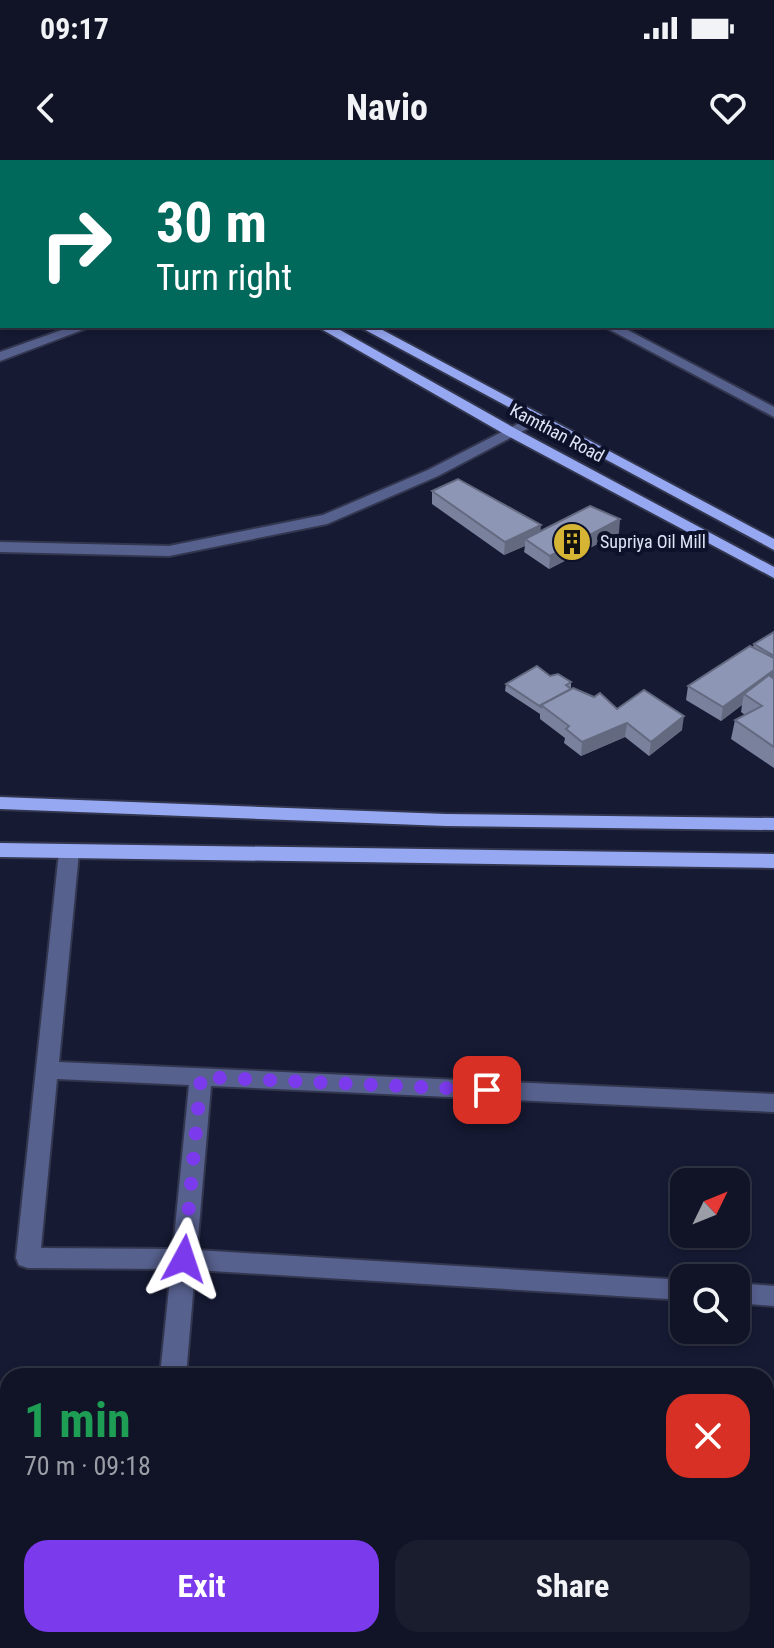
<!DOCTYPE html>
<html lang="en">
<head>
<meta charset="utf-8">
<style>
  :root { --surface:#101426; --page:#191d2e; --text:#f1f3f6; --muted:#9c9ea7; --line:#303343; --accent:#7c3aed }
  body { margin:0; font-family:"Roboto Condensed",sans-serif; background:var(--page); color:var(--text); height:100vh; display:flex; flex-direction:column; font-size:30px; white-space:nowrap }
  * { box-sizing:border-box; margin:0 }
  p { font-size:26px; color:var(--muted) }
  .icon { flex:none; width:44px; height:44px; fill:none; stroke:currentColor; stroke-width:2; stroke-linecap:round; stroke-linejoin:round }
  .map { position:relative; flex:1; overflow:hidden }
  .sheet { position:absolute; left:0px; top:1208px; width:774px; height:280px; display:flex; flex-direction:column; background:var(--surface); border-radius:24px 24px 0 0; box-shadow:0 4px 12px #0003,0 0 0 2px var(--line) }
  .sheet>* { flex:none }
  .top-card { position:absolute; left:0px; top:0px; width:774px; height:168px; box-shadow:0 4px 12px #0003,0 0 0 2px var(--line); background:#00695c; color:#fff; overflow:hidden }
  .needle { width:52px; rotate:47deg }
  .fabs { position:absolute; left:670px; top:1008px; display:grid; gap:16px }
  .fabs a { display:grid; place-items:center; width:80px; height:80px; border-radius:16px; background:var(--surface); box-shadow:0 4px 12px #0003,0 0 0 2px var(--line); font-size:40px }
  .pin { position:absolute; display:grid; place-items:center; width:68px; height:68px; color:#fff; margin:-34px; border-radius:16px; box-shadow:0 4px 12px #0006 }
  .me { position:absolute; width:88px; margin:-44px; rotate:5deg; stroke-linejoin:round; filter:drop-shadow(0 0 6px #0008) }
  .turn { display:flex; align-items:center; gap:28px; height:168px; padding:0 24px; font-size:36px }
  .turn .icon { width:104px; height:104px; stroke-width:2.5 }
  .turn b { display:block; font-size:56px; line-height:68px }
  .round { display:grid; place-items:center; flex:none; width:84px; height:84px; border-radius:24px; background:var(--page) }
  .head { display:flex; align-items:center; justify-content:space-between; height:136px; padding:0 24px }
  h1 { font-size:48px; font-weight:700; line-height:60px; color:#1e9e55 }
  .action { display:flex; gap:16px; margin-top:auto; padding:16px 24px }
  .action a { flex:1; height:92px; border-radius:24px; background:var(--accent); color:#fff; font-size:32px; font-weight:700; line-height:92px; text-align:center }
  .action a+a { background:var(--page); color:var(--text) }
  .status { display:flex; justify-content:space-between; align-items:center; height:56px; padding:0 40px; background:var(--surface); direction:ltr }
  .status svg { height:22px; fill:currentColor }
  header { display:flex; justify-content:space-between; align-items:center; height:104px; padding:0 24px; background:var(--surface); font-size:36px; font-weight:700 }
  .map>svg:first-child { display:block }
  .lines { fill:none; stroke-linecap:round; stroke-linejoin:round }
  .lane-casing { stroke:#32364e; stroke-width:4 }
  .street-casing { stroke:#32364e; stroke-width:4 }
  .primary-casing { stroke:#32364e; stroke-width:4 }
  .lane { fill:#57618e; fill-rule:evenodd }
  .street { fill:#57618e; fill-rule:evenodd }
  .primary { fill:#97a8f2; fill-rule:evenodd }
  .rail { stroke:#74788e; stroke-width:4; stroke-dasharray:8 4; stroke-linecap:butt }
  .wall { fill:#7a819d }
  .shaded-wall { fill:#63697f }
  .building { fill:#8e96b6; stroke:#63697f; stroke-width:2 }
  .route { stroke:#7c3aed; stroke-width:14; stroke-dasharray:0 25.2 }
  .labels { text-anchor:middle; stroke-width:8; stroke-linejoin:round; paint-order:stroke }
  .far-street-label { font-size:18px; fill:#dfe3f5; stroke:#0d1129 }
  .far-poi-label { font-size:18px; fill:#dfe3f5; stroke:#0d1129; text-anchor:start }
</style>
</head>
<body>
<div class="status"><b>09:17</b><svg viewBox="0 0 49 12"><path d="M0 12V9h3v3zM5 12V6h3v6zM10 12V3h3v9zM15 12V0h3v12zM26 1h20v11H26zM47 4h2v5h-2z"/></svg></div>
<header><svg class="icon" aria-label="back" viewBox="0 0 24 24"><path d="M15 5l-7 7 7 7"/></svg>Navio<svg class="icon" aria-label="heart" viewBox="0 0 24 24"><path d="M12 20l-8-8c-3-5 5-10 8-4 3-6 11-1 8 4z"/></svg></header>
<div class="map">
<svg width="774" height="1488" viewBox="0 0 774 1488">
  <rect width="100%" height="100%" fill="#161a33"/>
  <g class="lines">
    <!-- lane casing -->
    <g class="lane-casing">
      <g id="lane">
        <polygon points="290,0 304,0 306,2 292,2"/>
        <polygon points="550,0 565,0 567,2 552,2"/>
        <polygon points="772,86 774,87 774,95 772,94"/>
        <polygon points="603,166 620,166 774,247 774,257"/>
      </g>
    </g>
    <!-- street casing -->
    <g class="street-casing">
      <g id="street">
        <polygon points="0,88 2,89 2,97 0,96"/>
        <polygon points="73,166 93,166 0,201 0,192"/>
        <polygon points="535,255 540,256 540,262 438,316 327,364 169,396 0,392 0,382 169,386 323,355 428,310"/>
        <path d="M69,685L79,692L59,902L774,934V952L211,926L197,1090L684,1120V1140L195,1110L186,1216H160L171,1109L28,1108L19,1105L16,1098L59,692ZM57,919L189,925L173,1089L41,1088Z"/>
        <polygon points="736,1123 774,1126 774,1146 736,1143"/>
        <polygon points="8,1359 8,1385 0,1386 0,1360"/>
        <rect x="766" y="1402" width="8" height="26"/>
      </g>
    </g>
    <!-- primary casing -->
    <g class="primary-casing">
      <g id="primary">
        <polygon points="11,0 24,0 26,2 13,2"/>
        <polygon points="44,0 58,0 60,2 46,2"/>
        <polygon points="316,166 333,166 516,269 774,407 774,418 506,275"/>
        <polygon points="358,166 375,166 774,379 774,390"/>
        <polygon points="0,637 446,654 774,658 774,670 446,666 0,649"/>
        <polygon points="0,683 774,694 774,708 0,697"/>
      </g>
    </g>
    <!-- lane -->
    <use href="#lane" class="lane"/>
    <!-- street -->
    <use href="#street" class="street"/>
    <!-- primary -->
    <use href="#primary" class="primary"/>
    <!-- rail -->
    <g class="rail">
      <polyline points="653,0 659,2"/>
      <polyline points="722,0 727,2"/>
    </g>
  </g>
  <!-- wall -->
  <g class="wall">
    <polygon points="432,331 541,371 619,373 549,409 524,392 525,386 504,395 432,344"/>
    <polygon points="774,472 774,608 731,579 735,560 745,555 741,552 742,545 721,561 686,540 688,526 753,487 754,484"/>
    <polygon points="550,516 571,522 571,529 617,549 682,570 649,596 625,577 581,596 564,583 565,578 540,559 540,554 505,531 506,524"/>
  </g>
  <!-- shaded-wall -->
  <g class="shaded-wall">
    <polygon points="2,16 2,28 0,29 0,17"/>
    <polygon points="620,359 619,373 549,409 550,396"/>
    <polygon points="541,365 540,378 525,379 525,386 504,395 505,382"/>
    <polygon points="774,510 774,521 744,534 742,545 721,561 723,547"/>
    <polygon points="684,556 682,570 649,596 651,582"/>
    <polygon points="627,563 625,577 581,596 582,582"/>
  </g>
  <!-- building -->
  <g class="building">
    <polygon points="458,319 541,365 505,382 432,331"/>
    <polygon points="590,346 620,359 550,396 525,379"/>
    <polygon points="774,472 774,496 754,484"/>
    <polygon points="750,486 774,498 774,510 723,547 688,526"/>
    <polygon points="537,506 550,516 558,514 571,522 566,525 571,529 541,545 541,547 506,524"/>
    <polygon points="769,515 774,519 774,587 735,560 762,546 744,534"/>
    <polygon points="573,528 594,537 600,533 617,549 644,530 684,556 651,582 627,563 582,582 566,569 569,566 541,545"/>
  </g>
  <g class="lines">
    <!-- route -->
    <polyline class="route" points="184,1099 201,917 487,930"/>
  </g>
  <!-- icons -->
  <defs>
    <g id="building-disc" transform="scale(2)"><circle r="9.5" fill="#d6b534" stroke="#0d1129"/><path d="M-4-6H4V6H1V3H-1V6H-4ZM-2.5-4.3h1.7v1.8h-1.7ZM.8-4.3h1.7v1.8H.8ZM-2.5-1h1.7V.8h-1.7ZM.8-1h1.7V.8H.8Z" fill="#111"/></g>
  </defs>
  <g fill-rule="evenodd">
    <use href="#building-disc" x="572" y="382"/>
  </g>
  <g class="labels">
    <!-- far-street labels -->
    <g class="far-street-label">
      <text transform="translate(557 273) rotate(28)" y="6">Kamthan Road</text>
    </g>
    <!-- far-poi labels -->
    <g class="far-poi-label">
      <text x="600" y="388">Supriya Oil Mill</text>
    </g>
  </g>
</svg>
<div class="fabs">
<a><svg class="needle" viewBox="-14 -14 28 28"><path d="M0-13l5 13h-10z" fill="#e53935"/><path d="M0 13l5-13h-10z" fill="#9c9ea7"/></svg></a>
<a><svg class="icon" aria-label="search" viewBox="0 0 24 24"><circle cx="10" cy="10" r="6"/><path d="M15 15l6 6"/></svg></a>
</div>
<div class="pin" style="left:487px;top:930px;background:#d93025"><svg class="icon" aria-label="arrive" viewBox="0 0 24 24"><path d="M6 21V4h12l-3 4 3 4H6"/></svg></div>
<svg class="me" style="left:184px;top:1099px" viewBox="-20 -20 40 40"><path d="M0-17L14 15 0 8-14 15z" fill="#7c3aed" stroke="#fff" stroke-width="4"/></svg>
<div class="top-card">
<div class="turn"><svg class="icon" aria-label="right" viewBox="0 0 24 24"><path d="M7 20v-9h11M14 6l5 5-5 5"/></svg><div><b>30 m</b>Turn right</div></div>
</div>
<section class="sheet">
<div class="head"><div><h1>1 min</h1><p>70 m · 09:18</p></div><a class="round" style="background:#d93025;color:#fff"><svg class="icon" aria-label="close" viewBox="0 0 24 24"><path d="M6 6l12 12M18 6L6 18"/></svg></a></div>
<div class="action"><a>Exit</a><a>Share</a></div>
</section>
</div>
</body>
</html>
